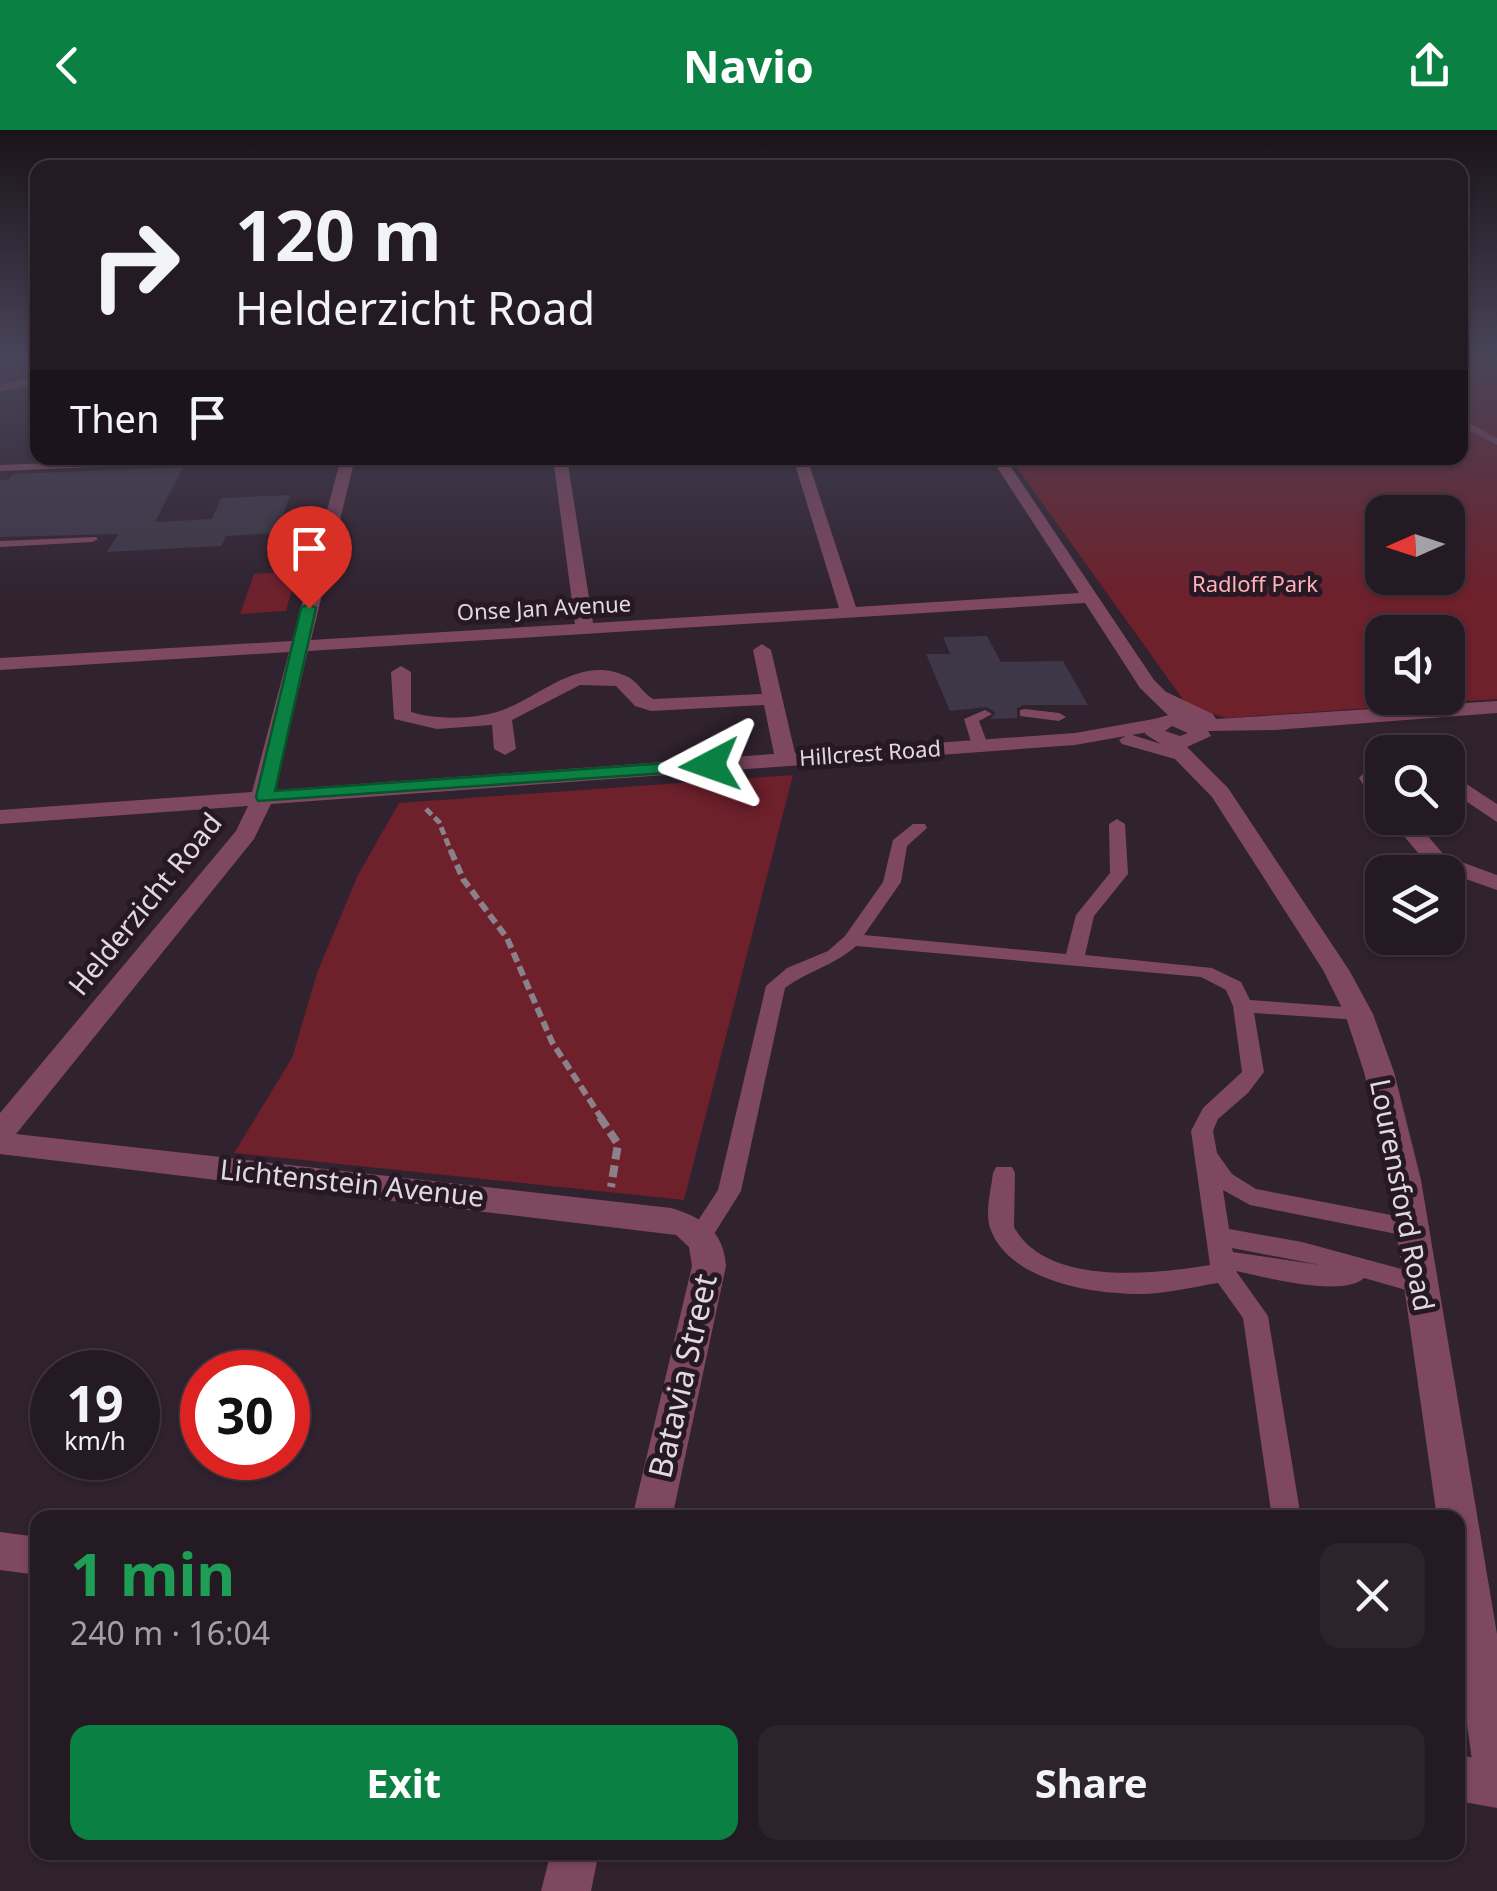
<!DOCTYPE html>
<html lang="en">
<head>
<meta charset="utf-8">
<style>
  :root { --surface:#241a23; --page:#2c232b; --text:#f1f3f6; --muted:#a3a1a6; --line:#413841; --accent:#0b8043 }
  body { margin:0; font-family:"Noto Sans",sans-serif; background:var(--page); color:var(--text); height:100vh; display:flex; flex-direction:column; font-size:38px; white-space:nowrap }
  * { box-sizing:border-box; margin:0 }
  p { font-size:32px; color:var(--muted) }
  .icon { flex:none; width:55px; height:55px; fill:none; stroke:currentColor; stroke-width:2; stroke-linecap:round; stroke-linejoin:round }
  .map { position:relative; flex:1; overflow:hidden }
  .side { position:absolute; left:30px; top:1380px; width:1435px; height:350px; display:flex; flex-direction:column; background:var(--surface); border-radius:20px; box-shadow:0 2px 8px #0004,0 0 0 2px var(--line) }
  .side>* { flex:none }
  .banner { position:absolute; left:30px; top:30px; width:1438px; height:305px; border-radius:20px; box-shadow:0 2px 8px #0004,0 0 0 2px var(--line); background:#241a23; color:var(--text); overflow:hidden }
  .needle { width:65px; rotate:267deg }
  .controls { position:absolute; left:1365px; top:365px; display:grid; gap:20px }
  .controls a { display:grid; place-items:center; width:100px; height:100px; border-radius:20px; background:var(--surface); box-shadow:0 2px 8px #0004,0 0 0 2px var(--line); font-size:50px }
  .speed { position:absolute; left:30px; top:1220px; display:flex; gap:20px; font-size:50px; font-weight:700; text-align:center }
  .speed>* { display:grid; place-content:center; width:130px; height:130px; border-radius:50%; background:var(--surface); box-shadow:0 2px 8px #0004,0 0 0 2px var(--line); line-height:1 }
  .speed small { font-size:25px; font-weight:400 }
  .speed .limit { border:15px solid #d22; background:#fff; color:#111 }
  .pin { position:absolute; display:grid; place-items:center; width:85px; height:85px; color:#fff; margin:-102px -42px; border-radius:50% 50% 50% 0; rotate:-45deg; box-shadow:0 0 10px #0007 }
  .pin .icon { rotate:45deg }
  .me { position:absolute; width:110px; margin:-55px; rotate:266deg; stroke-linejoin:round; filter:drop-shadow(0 0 8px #0008) }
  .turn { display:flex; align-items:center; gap:35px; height:210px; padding:0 40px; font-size:45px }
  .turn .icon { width:130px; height:130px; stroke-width:2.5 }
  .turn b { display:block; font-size:70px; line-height:85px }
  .then { display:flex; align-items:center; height:95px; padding:0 40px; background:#0003; gap:20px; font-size:38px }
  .round { display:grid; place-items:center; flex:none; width:105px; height:105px; border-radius:20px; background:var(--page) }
  .overview { display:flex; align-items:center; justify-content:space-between; height:170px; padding:0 40px }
  h1 { font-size:60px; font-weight:700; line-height:75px; color:#1e9e55 }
  .primary-button { display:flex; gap:20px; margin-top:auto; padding:20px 40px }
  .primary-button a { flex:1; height:115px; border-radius:20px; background:var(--accent); color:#fff; font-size:40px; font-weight:700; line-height:115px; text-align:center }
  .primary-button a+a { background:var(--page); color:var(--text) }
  header { display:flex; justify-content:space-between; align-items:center; height:130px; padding:0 40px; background:var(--accent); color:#fff; font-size:45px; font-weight:700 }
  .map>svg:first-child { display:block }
  .green { fill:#6e202b; fill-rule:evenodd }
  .building { fill:#3e3747 }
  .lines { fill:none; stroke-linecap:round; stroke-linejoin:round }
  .path-far2 { stroke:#8c808b; stroke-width:5; stroke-dasharray:8 4; stroke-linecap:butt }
  .path-far1 { stroke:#8c808b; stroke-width:6; stroke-dasharray:10 5; stroke-linecap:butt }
  .path { stroke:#8c808b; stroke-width:8; stroke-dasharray:12 6; stroke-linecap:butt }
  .service { fill:#7e4860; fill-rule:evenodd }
  .minor { fill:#7e4860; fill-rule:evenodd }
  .tertiary { fill:#7e4860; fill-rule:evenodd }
  .route { fill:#0b8043; stroke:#07532c; stroke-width:2.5 }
  .labels { text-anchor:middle; stroke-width:10; stroke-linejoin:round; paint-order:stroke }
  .far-park-label { font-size:22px; fill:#feb2b5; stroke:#261925 }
  .far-street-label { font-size:22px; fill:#e1d8e0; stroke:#261925 }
  .street-label { font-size:28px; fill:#e1d8e0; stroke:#261925 }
  .near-street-label { font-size:32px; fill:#e1d8e0; stroke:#261925 }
</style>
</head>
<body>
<header><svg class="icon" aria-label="back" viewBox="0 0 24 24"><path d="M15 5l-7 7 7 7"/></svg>Navio<svg class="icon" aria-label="share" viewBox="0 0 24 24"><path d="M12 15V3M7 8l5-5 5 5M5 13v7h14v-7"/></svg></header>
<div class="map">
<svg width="1497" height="1761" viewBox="0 0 1497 1761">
  <rect width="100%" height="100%" fill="#30222f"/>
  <!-- green -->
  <g class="green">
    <path d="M1460,225H1497V569L1226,588L1187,575L1010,328H1460ZM1382,382H1448V448H1382ZM1382,502H1448V568H1382Z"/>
    <polygon points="297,441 286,481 240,484 254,444"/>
    <polygon points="793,645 684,1070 234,1023 292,928 317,843 358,745 399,673"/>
  </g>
  <!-- building -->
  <g class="building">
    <polygon points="183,337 155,392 212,389 221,368 290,365 277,403 226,406 221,416 107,422 118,404 0,407 0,350 9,349 13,344"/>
    <polygon points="987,506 1001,532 1063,531 1088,575 1024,575 1017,578 1017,588 990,589 996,583 987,577 950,581 926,524 950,524 943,507"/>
  </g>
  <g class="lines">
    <!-- path-far2 -->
    <polyline class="path-far2" points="426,679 439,692 452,724"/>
    <!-- path-far1 -->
    <polyline class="path-far1" points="451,721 463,749 507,808 552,912 602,989"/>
    <!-- path -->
    <polyline class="path" points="600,987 618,1014 611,1057"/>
    <!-- service -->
    <g class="service">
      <polygon points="1460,288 1497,308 1497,315 1460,295"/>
      <polygon points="179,328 221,329 216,332 0,341 0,335"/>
      <polygon points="96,407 98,409 92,412 0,417 0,411"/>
      <polygon points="1025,579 1059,583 1066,587 1059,591 1020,586 1020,580"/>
      <polygon points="985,580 992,584 979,591 988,615 980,620 972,615 964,589"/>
      <path d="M1117,689L1125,694L1128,744L1094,786L1085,825L1212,838L1241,852L1250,870L1359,878L1369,884L1359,890L1254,883L1264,942L1248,963L1218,989L1213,1001L1217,1023L1232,1044L1256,1059L1412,1089L1420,1092L1424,1098L1420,1104L1412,1107L1250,1075L1223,1060L1229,1099L1302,1112L1420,1144L1429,1147L1432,1154L1429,1161L1420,1164L1364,1148C1342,1168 1265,1147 1236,1141L1268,1186L1301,1388H1272L1243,1188L1218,1153C1192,1157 1166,1164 1140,1164C1091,1164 1009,1151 990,1098C985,1081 991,1060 993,1043L996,1037H1012L1015,1043L1014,1097C1047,1157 1155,1144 1210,1135L1191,1001L1203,978L1242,942L1233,876L1226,860L1201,847L856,816C835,835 808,841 785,858L741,1061L709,1112L700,1115L691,1112L688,1106L718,1060L766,856L787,838L828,821L845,806L883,752L893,710L913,694H925L927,698L907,716L901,752L864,805L1066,824L1076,785L1110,743L1109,694ZM1232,1118L1320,1135L1233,1122Z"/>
    </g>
    <!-- minor -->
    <g class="minor">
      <polygon points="38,247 38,254 0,262 0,254"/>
      <path d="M341,328H355L311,510L575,494L553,328H567L593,493L839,478L793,328H807L856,477L1079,463L991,328H1005L1154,550L1196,592L1186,598L1179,596L1140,558L1085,473L308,521L275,660L774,624L764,575L651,581L635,576L616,556L580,555L512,590L516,619L505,625L494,619L492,595L437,599L394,589L391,542L401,536L411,542V582C436,590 472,589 497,582C539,569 581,521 630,548C638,553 644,564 653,569L762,564L753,520L762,514L771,520L795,623L1075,603L1154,589L1164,595L1154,601L1075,615L271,674L254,709L16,1004L671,1078C702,1087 724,1101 726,1136L672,1388H632L692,1136L689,1117L676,1105L0,1024V983L236,701L248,676L0,694V680L252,662L289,522L0,540V528L292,511Z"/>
      <polygon points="1382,631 1382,673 1374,671 1359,648 1374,632"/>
      <polygon points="1448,642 1497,674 1497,692 1448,659"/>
      <polygon points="1389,688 1412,688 1445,726 1497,745 1497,760 1429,736"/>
      <polygon points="0,1402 38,1407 38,1445 0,1440"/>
      <polygon points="1458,1625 1497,1632 1497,1678 1458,1671"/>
      <polygon points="551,1722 599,1722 591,1761 541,1761"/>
    </g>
    <!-- tertiary -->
    <path class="tertiary" d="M1158,558L1213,584L1216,589L1497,571V583L1275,600L1208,601L1211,606L1187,617L1228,658L1349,840L1373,884L1394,942L1421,1050L1497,1504V1668L1481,1661L1474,1645L1458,1529V1388H1437L1389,1050L1364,942L1345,884L1323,840L1212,667L1175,629L1122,614L1119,610L1129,604L1161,614L1145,604L1147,591L1172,584L1192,589L1151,568L1148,564ZM1172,596L1188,603L1180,606L1165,601Z"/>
  </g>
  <!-- sky -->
  <linearGradient id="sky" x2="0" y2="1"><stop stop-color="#1a131a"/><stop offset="0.48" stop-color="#484458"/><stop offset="1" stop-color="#484458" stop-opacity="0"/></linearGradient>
  <rect width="1497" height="472" fill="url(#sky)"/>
  <!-- route -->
  <polygon class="route" points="309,474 316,478 275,661 710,630 718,635 710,640 258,671 256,667 301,478"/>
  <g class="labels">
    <!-- far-park labels -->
    <g class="far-park-label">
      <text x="1255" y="462">Radloff Park</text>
    </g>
    <!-- far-street labels -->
    <g class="far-street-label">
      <text transform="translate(544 478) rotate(-3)" y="8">Onse Jan Avenue</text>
      <text transform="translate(870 623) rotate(-4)" y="8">Hillcrest Road</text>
    </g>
    <!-- street labels -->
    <g class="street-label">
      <text transform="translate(145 774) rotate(-51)" y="10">Helderzicht Road</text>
      <text transform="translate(352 1053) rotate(6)" y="10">Lichtenstein Avenue</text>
      <text transform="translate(1402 1065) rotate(79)" y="10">Lourensford Road</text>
    </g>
    <!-- near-street labels -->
    <g class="near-street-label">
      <text transform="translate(683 1246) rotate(-77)" y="11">Batavia Street</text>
    </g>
  </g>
</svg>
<div class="controls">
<a><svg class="needle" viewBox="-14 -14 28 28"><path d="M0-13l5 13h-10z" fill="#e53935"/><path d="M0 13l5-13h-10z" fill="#a3a1a6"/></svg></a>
<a><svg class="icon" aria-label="sound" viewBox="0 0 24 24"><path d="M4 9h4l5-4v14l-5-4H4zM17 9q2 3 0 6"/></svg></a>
<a><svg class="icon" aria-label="search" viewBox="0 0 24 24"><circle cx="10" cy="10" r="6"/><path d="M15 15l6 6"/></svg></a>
<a><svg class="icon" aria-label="layers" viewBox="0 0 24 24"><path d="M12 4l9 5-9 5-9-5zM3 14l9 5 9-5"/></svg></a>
</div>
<div class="speed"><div>19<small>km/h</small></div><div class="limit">30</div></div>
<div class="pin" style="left:309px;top:478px;background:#d93025"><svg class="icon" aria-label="arrive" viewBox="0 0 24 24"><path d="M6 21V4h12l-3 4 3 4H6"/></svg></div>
<svg class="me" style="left:710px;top:635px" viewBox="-20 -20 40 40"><path d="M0-17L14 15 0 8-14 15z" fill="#0b8043" stroke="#fff" stroke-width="4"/></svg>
<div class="banner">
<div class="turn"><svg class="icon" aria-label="right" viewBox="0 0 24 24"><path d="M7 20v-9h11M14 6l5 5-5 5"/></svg><div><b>120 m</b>Helderzicht Road</div></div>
<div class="then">Then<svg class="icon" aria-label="arrive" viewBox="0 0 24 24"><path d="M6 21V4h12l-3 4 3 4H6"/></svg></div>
</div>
<section class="side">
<div class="overview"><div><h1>1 min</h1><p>240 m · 16:04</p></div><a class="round"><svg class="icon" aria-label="close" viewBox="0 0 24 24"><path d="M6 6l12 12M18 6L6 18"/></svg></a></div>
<div class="primary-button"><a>Exit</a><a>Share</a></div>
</section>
</div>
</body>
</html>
